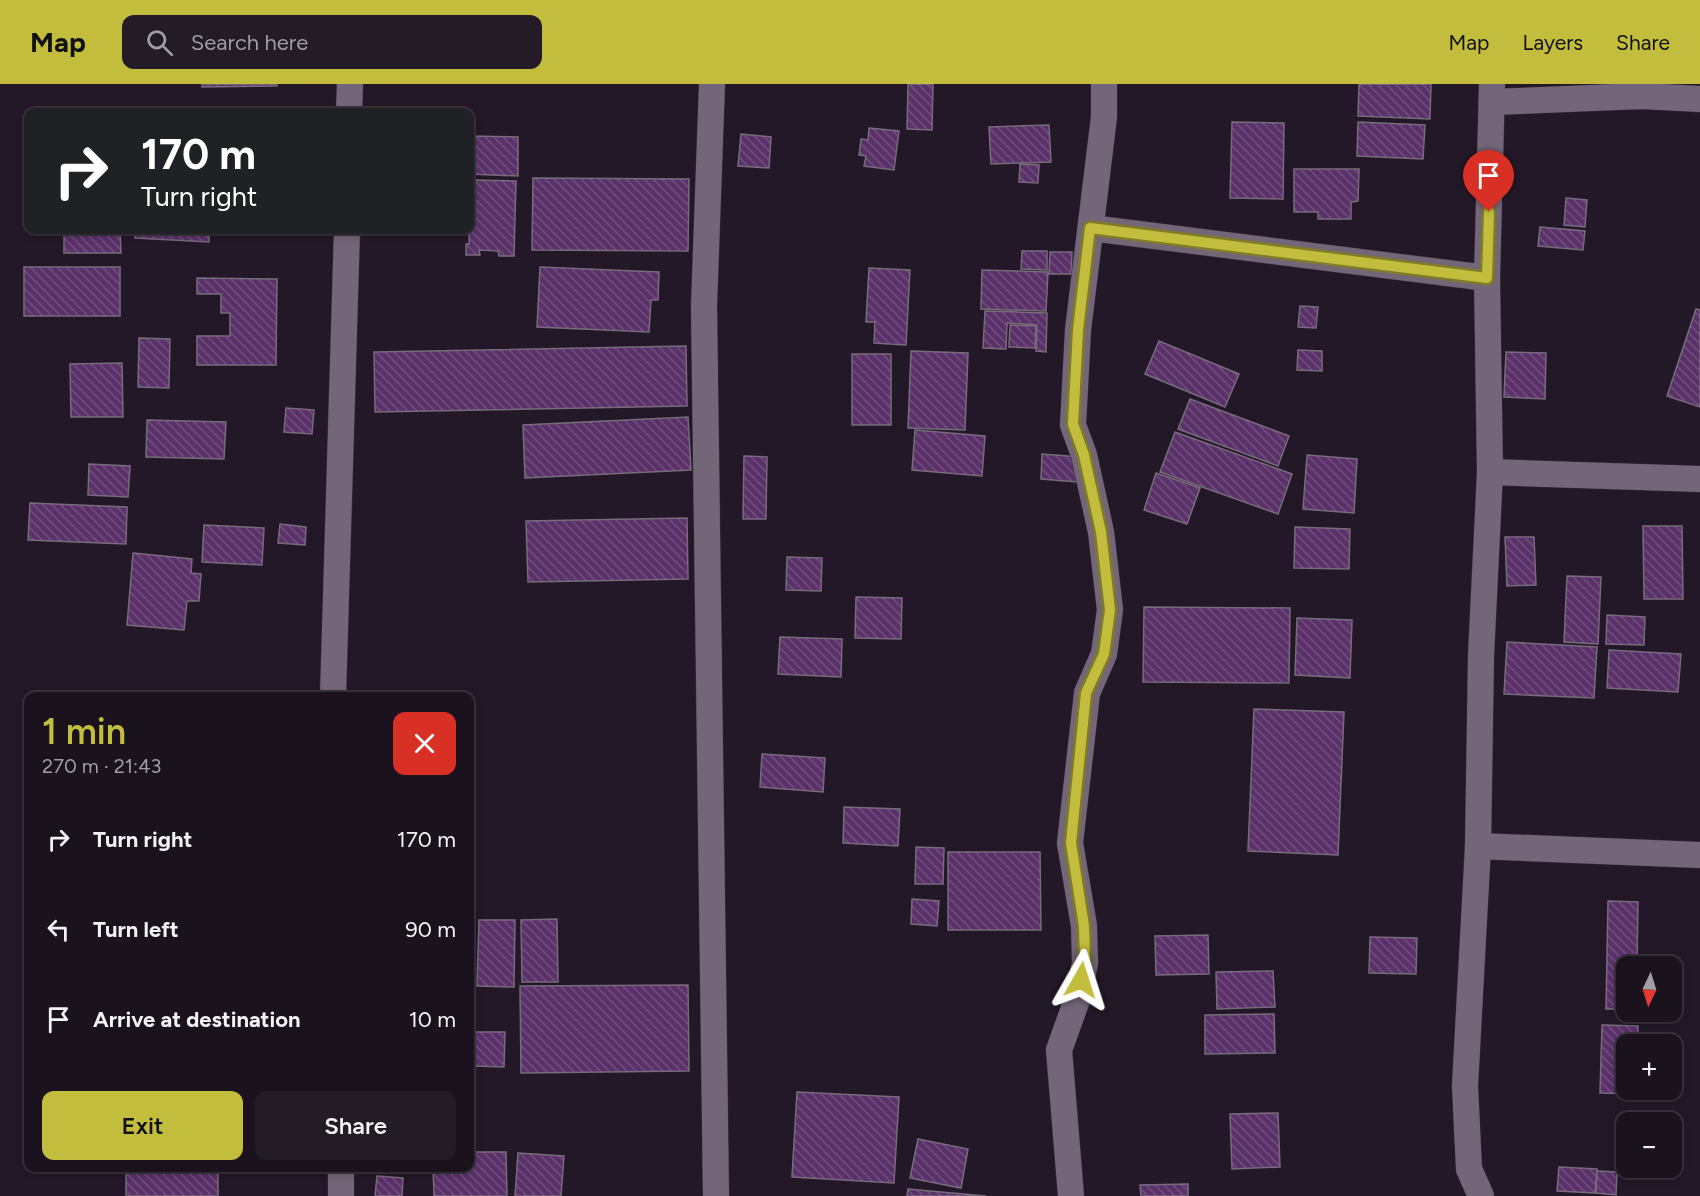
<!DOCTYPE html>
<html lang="en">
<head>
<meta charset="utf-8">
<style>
  :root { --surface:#1a121d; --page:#231b26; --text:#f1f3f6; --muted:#9f9ea4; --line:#38323b; --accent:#c3bd3e }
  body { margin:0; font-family:Figtree,sans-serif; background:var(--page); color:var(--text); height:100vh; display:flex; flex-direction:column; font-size:22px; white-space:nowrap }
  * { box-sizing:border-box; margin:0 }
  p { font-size:20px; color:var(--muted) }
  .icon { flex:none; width:33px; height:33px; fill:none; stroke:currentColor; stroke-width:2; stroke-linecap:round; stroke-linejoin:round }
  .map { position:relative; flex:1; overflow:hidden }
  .panel { position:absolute; left:24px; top:608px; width:450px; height:480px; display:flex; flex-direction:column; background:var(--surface); border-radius:12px; box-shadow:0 3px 9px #0003,0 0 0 2px var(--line) }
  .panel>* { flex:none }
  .banner { position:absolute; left:24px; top:24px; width:450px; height:126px; border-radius:12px; box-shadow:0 3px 9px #0003,0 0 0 2px var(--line); background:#202124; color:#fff; overflow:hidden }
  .needle { width:39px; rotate:184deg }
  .controls { position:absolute; left:1616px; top:872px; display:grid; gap:12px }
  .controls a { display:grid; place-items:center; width:66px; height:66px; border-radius:12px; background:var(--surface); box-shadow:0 3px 9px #0003,0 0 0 2px var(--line); font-size:30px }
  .pin { position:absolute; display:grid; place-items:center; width:51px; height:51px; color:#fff; margin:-62px -26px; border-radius:50% 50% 50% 0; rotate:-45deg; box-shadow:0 0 6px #0007 }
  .pin .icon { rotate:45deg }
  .me { position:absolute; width:66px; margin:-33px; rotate:6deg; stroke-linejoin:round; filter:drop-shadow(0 0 4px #0008) }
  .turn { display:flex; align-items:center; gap:21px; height:126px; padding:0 18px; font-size:27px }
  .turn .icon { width:78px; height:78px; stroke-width:2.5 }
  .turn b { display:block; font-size:42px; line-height:51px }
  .round { display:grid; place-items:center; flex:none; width:63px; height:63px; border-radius:12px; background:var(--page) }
  .head { display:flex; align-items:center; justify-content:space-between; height:102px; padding:0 18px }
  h1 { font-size:36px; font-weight:600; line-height:45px; color:var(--accent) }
  .button { display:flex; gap:12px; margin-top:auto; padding:12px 18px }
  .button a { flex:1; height:69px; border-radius:12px; background:var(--accent); color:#111; font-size:24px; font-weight:600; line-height:69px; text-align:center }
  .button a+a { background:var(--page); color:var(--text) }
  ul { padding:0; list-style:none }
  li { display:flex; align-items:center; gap:18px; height:90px; padding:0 18px }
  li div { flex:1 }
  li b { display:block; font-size:22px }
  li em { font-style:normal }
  header { display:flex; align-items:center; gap:36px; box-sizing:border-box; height:84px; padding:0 30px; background:var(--accent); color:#111 }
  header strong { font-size:28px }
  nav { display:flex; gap:33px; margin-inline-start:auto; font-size:21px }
  .search { width:420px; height:54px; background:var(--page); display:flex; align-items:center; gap:15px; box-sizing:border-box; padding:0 21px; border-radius:12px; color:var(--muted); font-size:22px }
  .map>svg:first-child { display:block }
  .building { fill:url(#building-back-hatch); stroke:#786b7d; stroke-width:1.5 }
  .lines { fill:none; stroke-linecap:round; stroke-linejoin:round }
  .street-casing { stroke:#3a323e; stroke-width:27 }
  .street { stroke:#736678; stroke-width:26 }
  .route-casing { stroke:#7f7b28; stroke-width:15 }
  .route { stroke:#c3bd3e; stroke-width:10 }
</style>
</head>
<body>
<header>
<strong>Map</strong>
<div class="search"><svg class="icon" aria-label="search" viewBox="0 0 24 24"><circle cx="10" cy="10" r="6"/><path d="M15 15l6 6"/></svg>Search here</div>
<nav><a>Map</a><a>Layers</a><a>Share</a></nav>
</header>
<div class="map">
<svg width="1700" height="1112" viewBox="0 0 1700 1112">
  <defs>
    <pattern id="building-back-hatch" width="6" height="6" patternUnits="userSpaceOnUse" patternTransform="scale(1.5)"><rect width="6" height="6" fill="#5a3169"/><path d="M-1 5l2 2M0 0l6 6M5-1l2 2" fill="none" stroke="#724f7f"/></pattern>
  </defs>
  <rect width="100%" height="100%" fill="#231827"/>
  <!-- building -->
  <g class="building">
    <polygon points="202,0 277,0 277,2 202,3"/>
    <polygon points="908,0 933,0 932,46 907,45"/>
    <polygon points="1359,0 1431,0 1430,35 1358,32"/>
    <polygon points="1232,38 1284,39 1283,115 1230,114"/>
    <polygon points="1358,38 1425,41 1423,75 1357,72"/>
    <polygon points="1049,41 1051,78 991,80 989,43"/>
    <polygon points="869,44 899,47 894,86 864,82 866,72 859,71 861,55 868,56"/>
    <polygon points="741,50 771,53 769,84 738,82"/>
    <polygon points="470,52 518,53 518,92 470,90"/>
    <polygon points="1020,80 1039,81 1038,99 1019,98"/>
    <polygon points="1294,85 1359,85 1358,117 1351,118 1351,135 1318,135 1318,128 1294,128"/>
    <polygon points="533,94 689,95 688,167 532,166"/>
    <polygon points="470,96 516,97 514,172 499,172 498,167 479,166 480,171 466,171 466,160 469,160"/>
    <polygon points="1566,114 1587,116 1585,143 1564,141"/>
    <polygon points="1540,143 1585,147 1583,166 1538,162"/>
    <polygon points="64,146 120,146 121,169 64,169"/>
    <polygon points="136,146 209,146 209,158 135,154"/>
    <polygon points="1022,167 1047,167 1047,186 1021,185"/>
    <polygon points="1050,168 1072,168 1071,190 1049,190"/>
    <rect x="24" y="183" width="96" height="49"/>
    <polygon points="540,183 659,188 658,216 651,216 649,248 537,243"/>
    <polygon points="869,184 910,186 906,261 874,259 875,238 866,238"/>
    <polygon points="982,186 1048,188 1046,227 981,225"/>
    <polygon points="197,194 277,195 276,281 197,281 197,252 230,252 230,229 221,229 221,210 197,210"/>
    <polygon points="1300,222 1318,223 1316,244 1298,243"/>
    <polygon points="1696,225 1700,226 1700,323 1667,312"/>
    <polygon points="985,227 1047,229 1046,268 1036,267 1037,241 1007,239 1006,265 983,264"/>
    <polygon points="1010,241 1036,242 1035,264 1009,263"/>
    <polygon points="139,254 170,255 169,304 138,303"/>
    <polygon points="1159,257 1239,290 1225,323 1145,290"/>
    <polygon points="686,262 687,322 375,328 374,268"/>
    <polygon points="1298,266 1322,267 1322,287 1297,286"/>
    <polygon points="911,267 968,269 965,346 908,344"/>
    <polygon points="1506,268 1546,269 1545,315 1504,313"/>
    <rect x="852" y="270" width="39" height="71"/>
    <polygon points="122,279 123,333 71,333 70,280"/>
    <polygon points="1190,315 1289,352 1278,382 1178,345"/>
    <polygon points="286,324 314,326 312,350 284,348"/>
    <polygon points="688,333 691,386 525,394 523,341"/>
    <polygon points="147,336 226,338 224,375 146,373"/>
    <polygon points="915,346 985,352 982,392 912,386"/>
    <polygon points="1175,348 1292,390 1278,430 1160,388"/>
    <polygon points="1042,370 1079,373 1077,398 1041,395"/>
    <polygon points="1307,371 1357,375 1354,429 1303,425"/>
    <polygon points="744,372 767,373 766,435 743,435"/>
    <polygon points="89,380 130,382 128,413 88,411"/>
    <polygon points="1156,389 1200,404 1187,440 1144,426"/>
    <polygon points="30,419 127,423 126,460 28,456"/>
    <polygon points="687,434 688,495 528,498 526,437"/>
    <polygon points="280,440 306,443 305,461 278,459"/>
    <polygon points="204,441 264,444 262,481 202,478"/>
    <polygon points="1643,442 1682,442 1683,515 1644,515"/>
    <polygon points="1295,443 1350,445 1349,485 1294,484"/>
    <polygon points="1505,453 1534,453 1536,501 1507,502"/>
    <polygon points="133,469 192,475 191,489 201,490 199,517 187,517 184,546 127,541"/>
    <polygon points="787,473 822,474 821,507 786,506"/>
    <polygon points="1567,492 1601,493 1598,560 1564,558"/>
    <polygon points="856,513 902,514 901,555 855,554"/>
    <polygon points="1144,523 1290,524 1289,599 1143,598"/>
    <polygon points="1607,531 1645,533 1644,561 1606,560"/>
    <polygon points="1297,534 1352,536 1350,594 1295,591"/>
    <polygon points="780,553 842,555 841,593 778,590"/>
    <polygon points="1507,558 1597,563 1594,614 1504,610"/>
    <polygon points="1609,566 1681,570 1678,608 1607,604"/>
    <polygon points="1254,625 1344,628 1338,771 1248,767"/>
    <polygon points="762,670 825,674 823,708 760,703"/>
    <polygon points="844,723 900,725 898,762 843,759"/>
    <polygon points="916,763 944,764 943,800 915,800"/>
    <polygon points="948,768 1040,768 1041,846 948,846"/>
    <polygon points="912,815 939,817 937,842 911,840"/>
    <polygon points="1608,817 1638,818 1637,882 1626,882 1626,925 1606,925"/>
    <polygon points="557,835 558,898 522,898 521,836"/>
    <polygon points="479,836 515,836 514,903 477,902"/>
    <polygon points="1208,851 1209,890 1156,891 1155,852"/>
    <polygon points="1370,853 1417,854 1416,890 1369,889"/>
    <polygon points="1273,887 1275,923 1217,925 1216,888"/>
    <polygon points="688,901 689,987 521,989 520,902"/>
    <polygon points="1274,930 1275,969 1205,970 1205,931"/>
    <polygon points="1602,941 1638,942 1638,960 1626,960 1626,1005 1637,1005 1637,1010 1600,1009"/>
    <polygon points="475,948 505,948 504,983 474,982"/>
    <polygon points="797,1008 899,1013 894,1099 792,1093"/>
    <polygon points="1278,1029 1280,1083 1232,1085 1230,1030"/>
    <polygon points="1671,1047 1676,1047 1676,1086 1641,1086 1641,1083 1671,1083"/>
    <polygon points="918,1055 968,1065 961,1104 910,1094"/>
    <polygon points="470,1068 506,1068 507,1112 434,1112 433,1083 470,1083"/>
    <polygon points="518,1069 564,1072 561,1112 515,1112"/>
    <rect x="126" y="1083" width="92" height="29"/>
    <polygon points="1559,1083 1597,1085 1595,1109 1557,1107"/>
    <polygon points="1597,1087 1617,1088 1616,1111 1596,1109"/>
    <polygon points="377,1092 403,1094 402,1112 375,1112"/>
    <polygon points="1188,1100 1188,1112 1141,1112 1140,1101"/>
    <polygon points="908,1105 986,1112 907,1112"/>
  </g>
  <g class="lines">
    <!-- street casing -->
    <g class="street-casing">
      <g id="street">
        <polyline points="712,0 704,222 716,1112"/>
        <polyline points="1492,18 1642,12 1700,15"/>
        <polyline points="349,28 350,0"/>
        <polyline points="1091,144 1487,194"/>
        <polyline points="1490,388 1700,395"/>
        <polyline points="333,612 347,146"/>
        <polyline points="1478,762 1700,771"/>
        <polyline points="341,1083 341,1112"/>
        <polyline points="1071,1112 1059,966 1078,913 1085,879 1084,842 1070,759 1087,609 1104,570 1110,526 1101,448 1084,371 1073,341 1078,246 1104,33 1104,0"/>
        <polyline points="1481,1112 1469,1085 1465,1002 1478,762 1481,572 1490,388 1487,194 1492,0"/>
      </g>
    </g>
    <!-- street -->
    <use href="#street" class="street"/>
  </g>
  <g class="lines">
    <!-- route casing -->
    <g class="route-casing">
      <polyline id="route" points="1081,896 1085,879 1084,842 1071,759 1086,609 1104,570 1110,526 1101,448 1084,371 1073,340 1078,246 1090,144 1487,194 1489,128"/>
    </g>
    <!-- route -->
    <use href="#route" class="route"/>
  </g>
</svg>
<div class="controls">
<a><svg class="needle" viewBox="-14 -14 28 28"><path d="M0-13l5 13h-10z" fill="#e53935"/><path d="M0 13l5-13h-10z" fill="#9f9ea4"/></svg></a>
<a>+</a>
<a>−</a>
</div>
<div class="pin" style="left:1489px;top:128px;background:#d93025"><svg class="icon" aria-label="arrive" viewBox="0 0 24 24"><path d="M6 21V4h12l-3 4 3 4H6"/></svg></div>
<svg class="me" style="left:1081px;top:896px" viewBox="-20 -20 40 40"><path d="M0-17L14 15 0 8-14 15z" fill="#c3bd3e" stroke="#fff" stroke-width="4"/></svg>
<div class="banner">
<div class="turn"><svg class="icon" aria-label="right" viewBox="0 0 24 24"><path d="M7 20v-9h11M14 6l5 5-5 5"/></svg><div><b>170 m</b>Turn right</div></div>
</div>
<section class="panel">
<div class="head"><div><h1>1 min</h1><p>270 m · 21:43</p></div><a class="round" style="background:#d93025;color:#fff"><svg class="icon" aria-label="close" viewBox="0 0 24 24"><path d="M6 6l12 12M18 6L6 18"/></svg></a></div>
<ul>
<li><svg class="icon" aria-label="right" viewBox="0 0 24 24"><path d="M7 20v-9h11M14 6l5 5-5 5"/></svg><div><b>Turn right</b></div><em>170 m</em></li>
<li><svg class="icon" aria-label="left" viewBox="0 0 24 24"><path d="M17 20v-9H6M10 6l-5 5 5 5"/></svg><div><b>Turn left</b></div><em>90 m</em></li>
<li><svg class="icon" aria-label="arrive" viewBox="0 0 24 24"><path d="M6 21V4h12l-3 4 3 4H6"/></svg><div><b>Arrive at destination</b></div><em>10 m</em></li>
</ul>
<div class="button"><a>Exit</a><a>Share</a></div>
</section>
</div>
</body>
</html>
